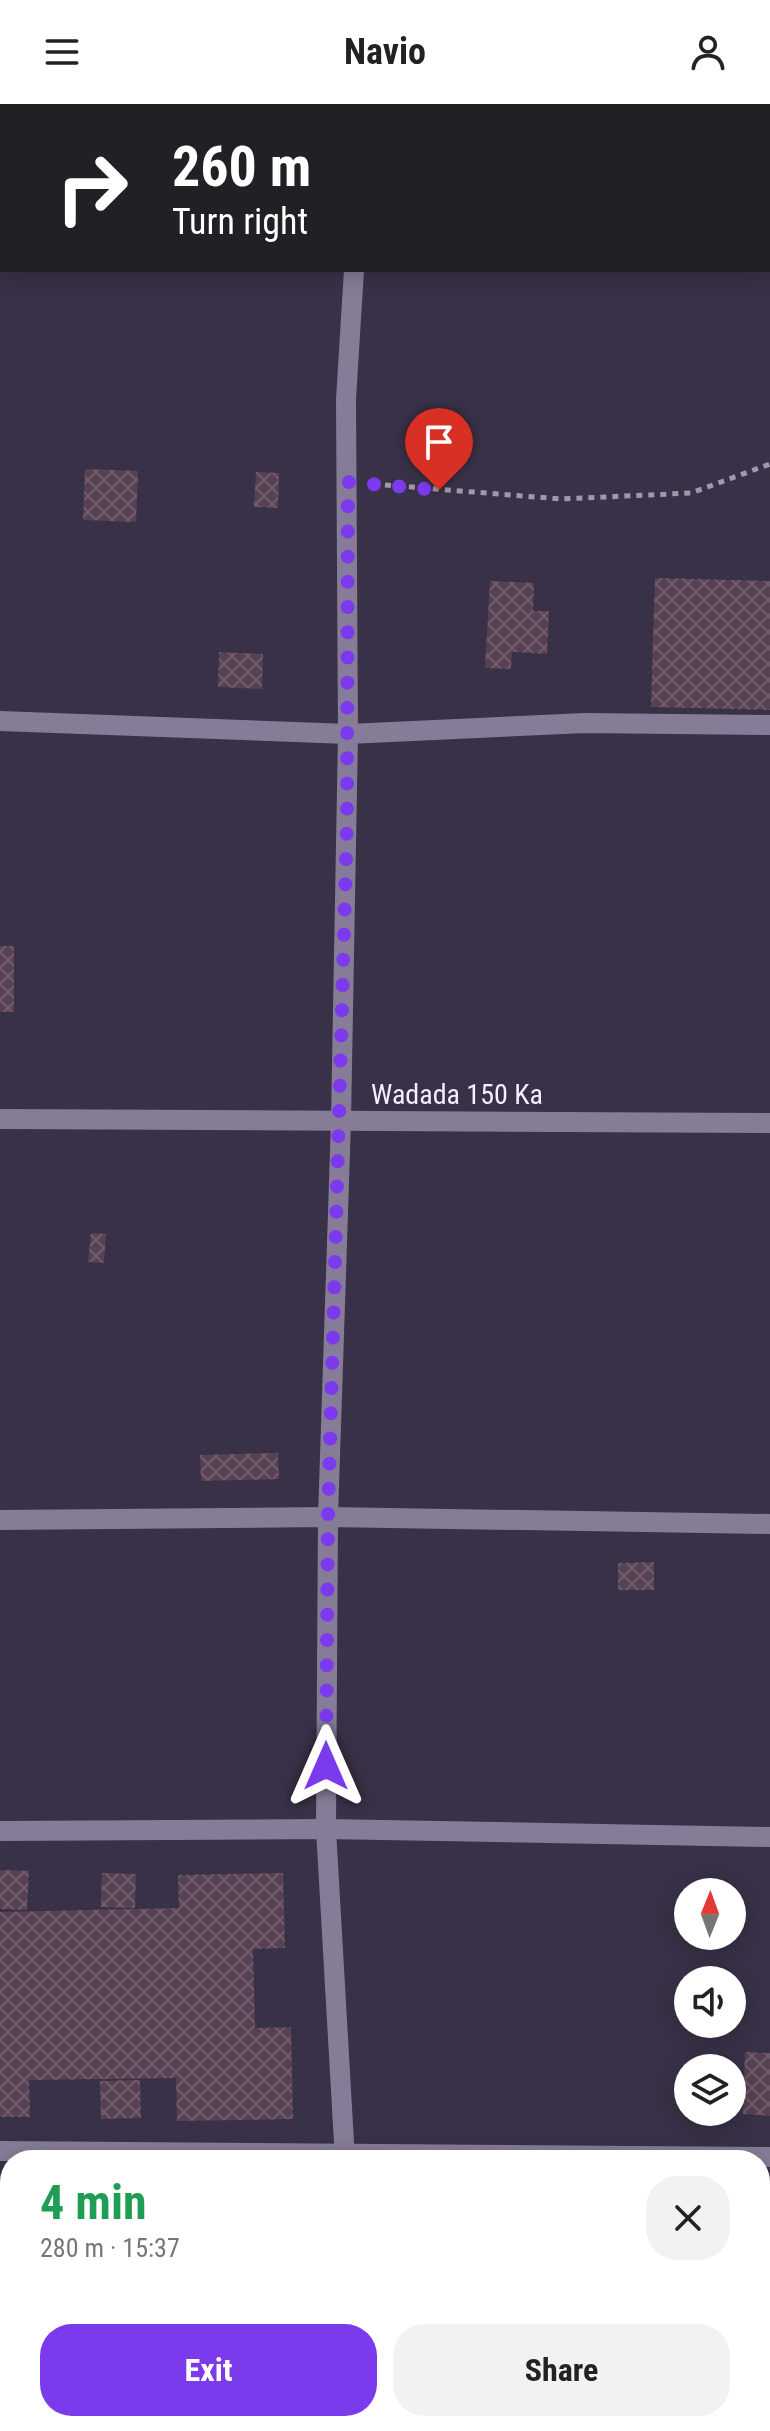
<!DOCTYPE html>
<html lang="en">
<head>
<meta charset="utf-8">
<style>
  :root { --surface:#fff; --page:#f2f2f2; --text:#222; --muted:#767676; --accent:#7c3aed }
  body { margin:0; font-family:"Roboto Condensed",sans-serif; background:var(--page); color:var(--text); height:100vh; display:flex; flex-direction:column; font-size:30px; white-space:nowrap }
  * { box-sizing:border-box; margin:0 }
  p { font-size:26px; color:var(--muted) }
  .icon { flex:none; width:44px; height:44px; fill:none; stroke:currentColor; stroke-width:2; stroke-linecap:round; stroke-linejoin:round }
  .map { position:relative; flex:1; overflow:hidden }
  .sheet { position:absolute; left:0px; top:2046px; width:770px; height:282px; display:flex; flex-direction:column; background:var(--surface); border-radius:32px 32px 0 0; box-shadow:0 4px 20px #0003 }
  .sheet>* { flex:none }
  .hud { position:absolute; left:0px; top:0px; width:770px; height:168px; box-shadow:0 4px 20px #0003; background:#202124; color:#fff; overflow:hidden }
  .needle { width:52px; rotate:1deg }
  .controls { position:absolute; left:674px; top:1774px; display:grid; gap:16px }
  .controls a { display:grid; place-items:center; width:72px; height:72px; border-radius:50%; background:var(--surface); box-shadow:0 4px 20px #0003; font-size:40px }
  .pin { position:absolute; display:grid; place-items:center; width:68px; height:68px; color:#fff; margin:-82px -34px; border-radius:50% 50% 50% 0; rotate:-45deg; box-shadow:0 0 8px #0007 }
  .pin .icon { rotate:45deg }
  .me { position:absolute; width:88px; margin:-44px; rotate:0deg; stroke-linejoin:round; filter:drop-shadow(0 0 6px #0008) }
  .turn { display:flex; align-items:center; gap:28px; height:168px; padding:0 40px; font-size:36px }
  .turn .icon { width:104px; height:104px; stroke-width:2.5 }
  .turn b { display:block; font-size:56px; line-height:68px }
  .round { display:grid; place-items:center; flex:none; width:84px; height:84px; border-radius:32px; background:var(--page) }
  .head { display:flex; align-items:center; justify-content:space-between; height:136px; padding:0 40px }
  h1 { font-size:48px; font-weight:700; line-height:60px; color:#1e9e55 }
  .button { display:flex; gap:16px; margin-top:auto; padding:16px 40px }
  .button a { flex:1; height:92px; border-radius:32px; background:var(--accent); color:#fff; font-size:32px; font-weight:700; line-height:92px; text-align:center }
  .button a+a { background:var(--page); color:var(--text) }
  header { display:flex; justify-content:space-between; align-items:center; height:104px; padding:0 40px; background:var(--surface); font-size:36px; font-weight:700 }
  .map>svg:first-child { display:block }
  .building { fill:url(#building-cross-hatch) }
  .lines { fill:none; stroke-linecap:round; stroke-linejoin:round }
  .path { stroke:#a099ab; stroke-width:5; stroke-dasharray:6 6; stroke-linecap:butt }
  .minor { stroke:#867c97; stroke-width:20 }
  .tertiary { stroke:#867c97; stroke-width:20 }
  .route { stroke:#7c3aed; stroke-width:14; stroke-dasharray:0 25.2 }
  .labels { text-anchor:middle; stroke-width:6; stroke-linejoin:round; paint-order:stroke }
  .street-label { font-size:28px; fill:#f4effe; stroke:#393147 }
</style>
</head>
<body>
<header><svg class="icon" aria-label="menu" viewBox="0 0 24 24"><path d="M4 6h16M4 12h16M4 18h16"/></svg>Navio<svg class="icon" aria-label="person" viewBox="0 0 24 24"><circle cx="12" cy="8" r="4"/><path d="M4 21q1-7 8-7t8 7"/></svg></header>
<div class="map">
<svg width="770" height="2327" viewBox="0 0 770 2327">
  <defs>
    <pattern id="building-cross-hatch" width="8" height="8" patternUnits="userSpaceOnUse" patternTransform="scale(2)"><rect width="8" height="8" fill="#574152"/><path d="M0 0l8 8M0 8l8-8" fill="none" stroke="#705d6c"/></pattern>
  </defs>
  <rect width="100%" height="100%" fill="#393147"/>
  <!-- building -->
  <g class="building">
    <polygon points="85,365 138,367 136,418 83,416"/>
    <polygon points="256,368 279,369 278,404 254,403"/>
    <polygon points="655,474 770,477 770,606 651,603"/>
    <polygon points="490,477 534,479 533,507 549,507 547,550 512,548 511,565 485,564"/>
    <polygon points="219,548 263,550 262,585 218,583"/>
    <rect x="0" y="842" width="14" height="66"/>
    <polygon points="91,1129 106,1130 104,1159 88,1158"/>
    <polygon points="278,1349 279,1375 201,1377 200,1351"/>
    <polygon points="654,1458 654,1486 618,1486 618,1459"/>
    <polygon points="0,1766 29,1767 27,1806 0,1805"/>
    <polygon points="102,1769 136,1770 135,1804 101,1803"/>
    <polygon points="283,1769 285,1844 253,1845 255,1924 291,1923 293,2015 177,2017 176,1974 29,1976 30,2013 0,2013 0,1808 179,1804 178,1771"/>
    <polygon points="745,1948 770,1949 770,2012 743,2010"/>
    <polygon points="140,1976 141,2014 101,2015 100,1977"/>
    <rect x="760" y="2068" width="10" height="51"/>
    <polygon points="770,2135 770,2186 760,2186 760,2136"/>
  </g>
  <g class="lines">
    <!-- path -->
    <polyline class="path" points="373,380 561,395 691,389 770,360"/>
    <!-- minor -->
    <g class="minor">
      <polyline points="254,0 311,2"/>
      <polyline points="365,2 365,0"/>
      <polyline points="768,8 770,8"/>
      <polyline points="0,617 348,630 346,295 354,166"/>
      <polyline points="0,1416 328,1413 770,1420"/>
      <polyline points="0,1727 326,1725 770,1733"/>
      <polyline points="0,2047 770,2053"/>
      <polyline points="345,2056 326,1725 328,1413 341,1017 348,630 585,619 770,621"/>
      <polyline points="381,2318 382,2327"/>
    </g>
    <!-- tertiary -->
    <polyline class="tertiary" points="0,1015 770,1019"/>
  </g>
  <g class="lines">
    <!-- route -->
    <polyline class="route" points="326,1662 328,1413 347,719 348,378 439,386"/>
  </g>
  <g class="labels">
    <!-- street labels -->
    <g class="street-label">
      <text x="457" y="1000">Wadada 150 Ka</text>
    </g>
  </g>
</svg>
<div class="controls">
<a><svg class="needle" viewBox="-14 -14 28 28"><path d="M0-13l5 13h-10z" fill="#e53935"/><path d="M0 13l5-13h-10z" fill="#767676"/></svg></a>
<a><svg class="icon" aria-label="sound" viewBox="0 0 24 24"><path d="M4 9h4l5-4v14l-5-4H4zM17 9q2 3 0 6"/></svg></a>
<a><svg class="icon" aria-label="layers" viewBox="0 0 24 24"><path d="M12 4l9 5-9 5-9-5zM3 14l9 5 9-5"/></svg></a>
</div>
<div class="pin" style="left:439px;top:386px;background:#d93025"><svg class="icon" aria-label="arrive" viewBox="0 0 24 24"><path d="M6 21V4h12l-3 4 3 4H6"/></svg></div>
<svg class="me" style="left:326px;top:1662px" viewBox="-20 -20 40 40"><path d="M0-17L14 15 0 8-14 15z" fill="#7c3aed" stroke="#fff" stroke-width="4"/></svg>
<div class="hud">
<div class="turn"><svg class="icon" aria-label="right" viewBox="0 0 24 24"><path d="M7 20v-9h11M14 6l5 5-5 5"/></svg><div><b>260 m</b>Turn right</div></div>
</div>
<section class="sheet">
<div class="head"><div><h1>4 min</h1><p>280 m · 15:37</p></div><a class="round"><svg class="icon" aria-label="close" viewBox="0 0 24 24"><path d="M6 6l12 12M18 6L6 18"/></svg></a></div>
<div class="button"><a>Exit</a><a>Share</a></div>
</section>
</div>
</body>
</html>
